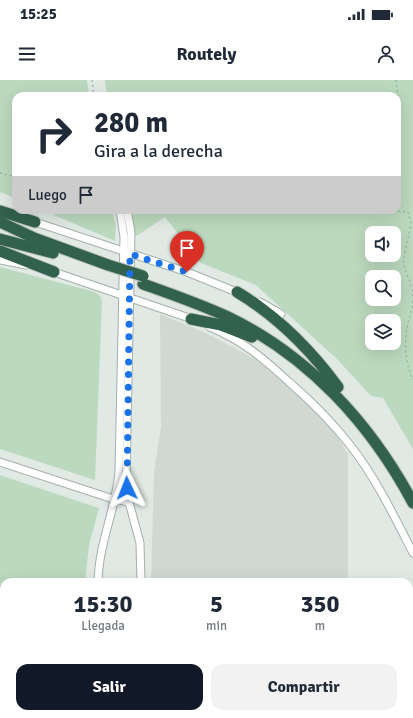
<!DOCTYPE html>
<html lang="es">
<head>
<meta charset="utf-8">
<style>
  :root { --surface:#fff; --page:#f2f2f3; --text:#1f2937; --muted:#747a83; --accent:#111827 }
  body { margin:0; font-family:Signika,sans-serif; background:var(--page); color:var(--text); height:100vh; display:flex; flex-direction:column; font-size:15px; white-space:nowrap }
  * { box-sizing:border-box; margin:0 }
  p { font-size:13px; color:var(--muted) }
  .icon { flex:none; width:22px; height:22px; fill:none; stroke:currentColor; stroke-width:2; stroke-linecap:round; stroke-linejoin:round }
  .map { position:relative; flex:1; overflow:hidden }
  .side { position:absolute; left:0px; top:498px; width:413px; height:140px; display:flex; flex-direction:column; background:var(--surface); border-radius:12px 12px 0 0; box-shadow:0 4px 16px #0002 }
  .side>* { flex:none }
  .banner { position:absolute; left:12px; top:12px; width:389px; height:122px; border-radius:12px; box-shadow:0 4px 16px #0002; background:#fff; color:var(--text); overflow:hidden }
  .tools { position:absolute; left:365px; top:146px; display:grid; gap:8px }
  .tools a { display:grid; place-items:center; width:36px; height:36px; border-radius:8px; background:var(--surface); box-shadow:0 4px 16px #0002; font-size:20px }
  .pin { position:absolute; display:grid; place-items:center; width:34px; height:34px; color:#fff; margin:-41px -17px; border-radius:50% 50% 50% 0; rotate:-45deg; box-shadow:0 0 4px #0007 }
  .pin .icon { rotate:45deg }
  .me { position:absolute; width:44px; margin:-22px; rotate:358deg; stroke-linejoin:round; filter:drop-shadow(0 0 3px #0008) }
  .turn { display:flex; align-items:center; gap:14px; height:84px; padding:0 16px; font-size:18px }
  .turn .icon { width:52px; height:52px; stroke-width:2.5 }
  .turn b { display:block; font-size:28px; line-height:34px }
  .then { display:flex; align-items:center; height:38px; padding:0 16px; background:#0003; gap:8px; font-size:15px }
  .eta { display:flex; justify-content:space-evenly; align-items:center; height:68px; text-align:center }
  .eta b { font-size:24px; font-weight:700; line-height:28px }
  .cta { display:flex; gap:8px; margin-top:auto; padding:8px 16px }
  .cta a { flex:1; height:46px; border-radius:12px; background:var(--accent); color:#fff; font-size:16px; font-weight:700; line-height:46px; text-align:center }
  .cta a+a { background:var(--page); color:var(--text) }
  .status { display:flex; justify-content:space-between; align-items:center; height:28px; padding:0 20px; background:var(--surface); direction:ltr }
  .status svg { height:11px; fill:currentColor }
  header { display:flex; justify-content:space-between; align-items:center; height:52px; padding:0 16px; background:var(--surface); font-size:18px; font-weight:700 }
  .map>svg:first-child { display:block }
  .built { fill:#cfd9d2 }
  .green { fill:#bbd9be; fill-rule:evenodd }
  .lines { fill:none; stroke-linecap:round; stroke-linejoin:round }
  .minor-casing { stroke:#a4b0aa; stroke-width:9 }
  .highway-casing { stroke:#bdc3c0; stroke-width:13 }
  .path { stroke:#84aa97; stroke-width:1; stroke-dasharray:2 3; stroke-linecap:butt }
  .minor { stroke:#fff; stroke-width:7 }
  .highway { stroke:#32614e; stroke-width:11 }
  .highway-bridge-casing { stroke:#bdc3c0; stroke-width:13; stroke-linecap:butt }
  .highway-bridge { stroke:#32614e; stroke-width:11 }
  .route { stroke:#1a73e8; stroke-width:7; stroke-dasharray:0 12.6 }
</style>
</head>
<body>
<div class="status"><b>15:25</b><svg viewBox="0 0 49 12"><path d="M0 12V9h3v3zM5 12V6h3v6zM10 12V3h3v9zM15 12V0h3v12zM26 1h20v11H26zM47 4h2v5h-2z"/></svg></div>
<header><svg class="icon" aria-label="menu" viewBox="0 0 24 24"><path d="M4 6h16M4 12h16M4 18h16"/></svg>Routely<svg class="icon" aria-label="person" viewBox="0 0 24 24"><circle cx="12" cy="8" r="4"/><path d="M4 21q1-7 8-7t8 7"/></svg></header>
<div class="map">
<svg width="413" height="638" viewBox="0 0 413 638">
  <rect width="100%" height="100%" fill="#e0e9e4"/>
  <!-- built -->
  <g class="built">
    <polygon points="160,234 206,253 257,280 302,317 331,347 348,374 348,502 151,502 154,392 161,346"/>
    <rect x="149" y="634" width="203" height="4"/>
  </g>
  <!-- green -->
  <g class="green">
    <polygon points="0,0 87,0 89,16 16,16 16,119 1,112 0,114"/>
    <path d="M105,0H413V369L383,318L371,316L338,280L256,205L201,183L165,137L138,155L128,156L124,130H397V16H107ZM372,153H394V175H372ZM372,197H394V219H372ZM372,241H394V263H372Z"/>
    <polygon points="42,130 112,130 116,146 115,161"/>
    <polygon points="0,187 95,212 100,216 102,221 95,400 0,369"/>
    <polygon points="0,395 99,428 89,465 85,502 4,502 4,634 84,634 84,638 0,638"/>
  </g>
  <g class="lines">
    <!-- minor casing -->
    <g class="minor-casing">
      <g id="minor">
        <polyline points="127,130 131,152 126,399 129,422 140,463 141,502"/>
        <polyline points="32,141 187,192 239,213"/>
        <polyline points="0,180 26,185"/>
        <polyline points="51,191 195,240"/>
        <polyline points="260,222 281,234"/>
        <path d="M210,247C243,261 263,278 289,302C311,321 332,342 350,365C376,398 394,436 413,473"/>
        <polyline points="0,382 110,418 129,422"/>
        <path d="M98,502C99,461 116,430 119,391L124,157L120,130"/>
        <polyline points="95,638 95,634"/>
        <polyline points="139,638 139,634"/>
      </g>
    </g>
    <!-- highway casing -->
    <g class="highway-casing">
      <g id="highway">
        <polyline points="0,131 35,142"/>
        <polyline points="0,142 34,158 108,185"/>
        <polyline points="0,159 53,173"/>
        <polyline points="0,171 54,192"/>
        <path d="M143,204C171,214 200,224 228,237C309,276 371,344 413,423"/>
        <path d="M237,212C277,236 310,269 338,307"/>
        <polyline points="191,239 221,245 252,257"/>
      </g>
    </g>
    <!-- path -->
    <g class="path">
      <polyline points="92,0 94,16"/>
      <polyline points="396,0 399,28 397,33"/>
      <polyline points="0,93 16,97"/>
      <polyline points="383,130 408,132 411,143 403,183 412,208 413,217"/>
      <path d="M413,221C412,231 408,240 407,249C404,264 406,286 413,300"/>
    </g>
    <!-- minor -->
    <use href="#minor" class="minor"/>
    <!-- highway -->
    <use href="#highway" class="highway"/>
    <!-- highway-bridge casing -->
    <g class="highway-bridge-casing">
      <polyline id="highway-bridge" points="108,185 143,196"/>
    </g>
    <!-- highway-bridge -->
    <use href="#highway-bridge" class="highway-bridge"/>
  </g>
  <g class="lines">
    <!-- route -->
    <polyline class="route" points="127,408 130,174 187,192"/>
  </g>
</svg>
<div class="tools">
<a><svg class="icon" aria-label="sound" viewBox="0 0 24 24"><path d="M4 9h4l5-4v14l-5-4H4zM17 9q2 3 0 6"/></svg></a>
<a><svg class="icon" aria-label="search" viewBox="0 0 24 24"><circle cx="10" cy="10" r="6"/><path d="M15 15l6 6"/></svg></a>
<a><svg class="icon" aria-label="layers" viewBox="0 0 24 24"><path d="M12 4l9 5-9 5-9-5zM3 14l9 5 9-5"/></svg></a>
</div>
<div class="pin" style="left:187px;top:192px;background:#d93025"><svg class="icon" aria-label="arrive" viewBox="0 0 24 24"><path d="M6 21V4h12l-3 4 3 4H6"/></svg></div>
<svg class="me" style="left:127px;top:408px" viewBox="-20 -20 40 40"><path d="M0-17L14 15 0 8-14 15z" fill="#1a73e8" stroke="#fff" stroke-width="4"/></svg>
<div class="banner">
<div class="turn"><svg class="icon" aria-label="right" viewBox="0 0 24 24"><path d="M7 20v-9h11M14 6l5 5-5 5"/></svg><div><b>280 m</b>Gira a la derecha</div></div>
<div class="then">Luego<svg class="icon" aria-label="arrive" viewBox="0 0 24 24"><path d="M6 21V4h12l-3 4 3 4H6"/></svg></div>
</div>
<section class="side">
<div class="eta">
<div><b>15:30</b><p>Llegada</p></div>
<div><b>5</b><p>min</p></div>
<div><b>350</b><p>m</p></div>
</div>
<div class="cta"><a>Salir</a><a>Compartir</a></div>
</section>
</div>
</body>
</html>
